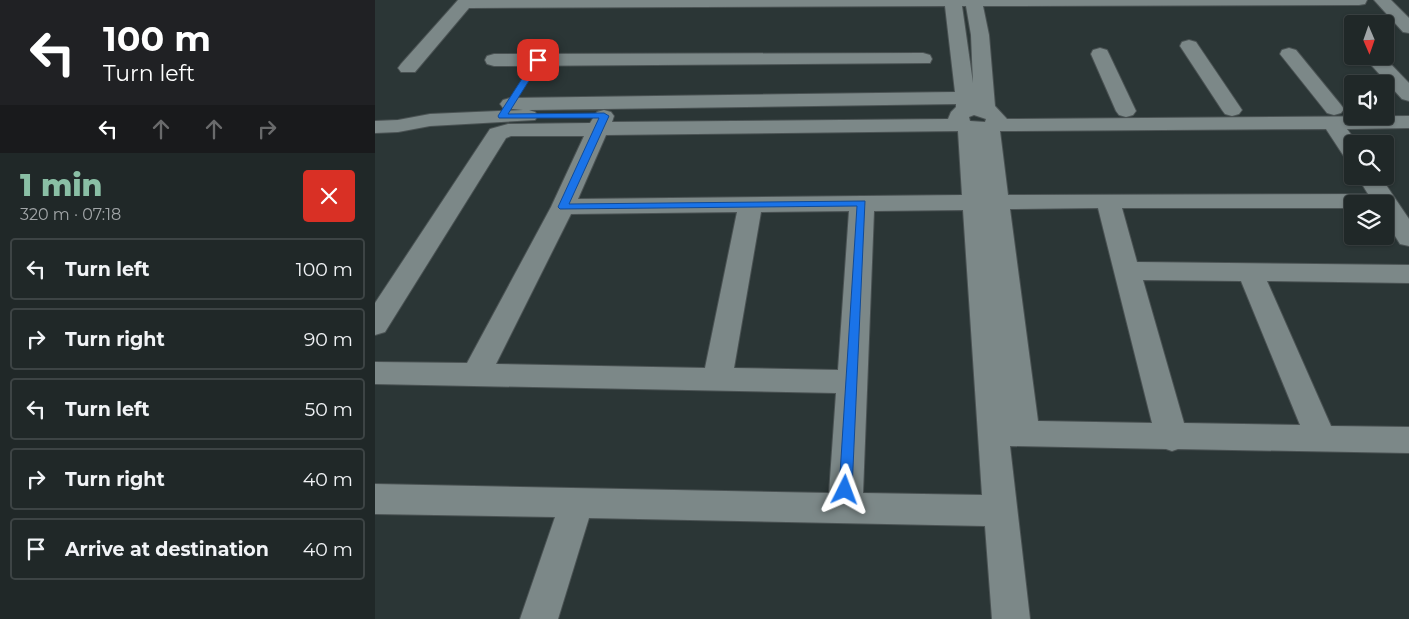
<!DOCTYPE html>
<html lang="en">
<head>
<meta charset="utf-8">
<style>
  :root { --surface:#202828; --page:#2d3434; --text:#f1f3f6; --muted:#a2a6a8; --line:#3d4445; --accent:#8abfa5 }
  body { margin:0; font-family:Montserrat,sans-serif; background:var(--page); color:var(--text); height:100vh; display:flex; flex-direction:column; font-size:19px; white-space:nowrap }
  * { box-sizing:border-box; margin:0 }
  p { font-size:16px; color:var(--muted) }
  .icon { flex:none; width:28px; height:28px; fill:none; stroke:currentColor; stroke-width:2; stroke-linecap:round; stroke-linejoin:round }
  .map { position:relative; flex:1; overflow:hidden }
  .side { display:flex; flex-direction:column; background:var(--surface); width:375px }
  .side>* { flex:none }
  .guide { background:#202124; color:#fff; overflow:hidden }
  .needle { width:32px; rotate:178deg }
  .controls { position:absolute; left:969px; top:15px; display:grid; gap:10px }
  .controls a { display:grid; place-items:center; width:50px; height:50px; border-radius:5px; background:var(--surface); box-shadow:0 1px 4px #0004,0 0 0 1px var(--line); font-size:25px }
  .pin { position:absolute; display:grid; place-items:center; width:42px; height:42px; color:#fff; margin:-21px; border-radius:10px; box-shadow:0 2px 8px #0006 }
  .me { position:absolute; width:55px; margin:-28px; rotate:3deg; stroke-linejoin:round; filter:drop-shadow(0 0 4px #0008) }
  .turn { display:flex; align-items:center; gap:18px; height:105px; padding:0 20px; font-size:22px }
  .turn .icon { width:65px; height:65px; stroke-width:2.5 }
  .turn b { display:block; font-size:35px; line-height:42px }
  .lanes { display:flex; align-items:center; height:48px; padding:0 20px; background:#0003; justify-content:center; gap:25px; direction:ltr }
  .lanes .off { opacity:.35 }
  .round { display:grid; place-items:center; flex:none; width:52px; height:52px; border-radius:5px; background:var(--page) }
  .headline { display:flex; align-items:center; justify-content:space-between; height:85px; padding:0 20px }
  h1 { font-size:30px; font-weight:800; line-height:38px; color:var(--accent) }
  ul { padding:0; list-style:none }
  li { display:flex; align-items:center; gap:15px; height:62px; margin:0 10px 8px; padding:0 10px; border:2px solid var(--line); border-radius:5px }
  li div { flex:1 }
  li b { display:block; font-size:19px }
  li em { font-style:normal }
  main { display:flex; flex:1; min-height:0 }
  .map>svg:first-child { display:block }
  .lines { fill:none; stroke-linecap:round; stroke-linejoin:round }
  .minor-casing { stroke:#4a5253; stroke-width:2 }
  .minor { fill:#7c8888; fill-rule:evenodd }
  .route { fill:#1a73e8; stroke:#114b97 }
</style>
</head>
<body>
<main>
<section class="side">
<div class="guide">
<div class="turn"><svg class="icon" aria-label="left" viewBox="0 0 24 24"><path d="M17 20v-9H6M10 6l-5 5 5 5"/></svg><div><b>100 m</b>Turn left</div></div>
<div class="lanes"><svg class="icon" aria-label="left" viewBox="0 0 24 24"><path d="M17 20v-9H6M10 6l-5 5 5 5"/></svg><svg class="icon off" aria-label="ahead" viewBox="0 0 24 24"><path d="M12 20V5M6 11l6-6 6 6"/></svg><svg class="icon off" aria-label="ahead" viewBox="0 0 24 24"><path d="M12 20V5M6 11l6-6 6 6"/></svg><svg class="icon off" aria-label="right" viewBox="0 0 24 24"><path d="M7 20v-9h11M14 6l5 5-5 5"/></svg></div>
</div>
<div class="headline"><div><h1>1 min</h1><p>320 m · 07:18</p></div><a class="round" style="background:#d93025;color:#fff"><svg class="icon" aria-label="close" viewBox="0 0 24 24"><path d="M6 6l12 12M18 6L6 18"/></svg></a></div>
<ul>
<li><svg class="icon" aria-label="left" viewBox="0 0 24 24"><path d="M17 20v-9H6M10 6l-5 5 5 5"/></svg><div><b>Turn left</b></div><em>100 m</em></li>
<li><svg class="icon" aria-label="right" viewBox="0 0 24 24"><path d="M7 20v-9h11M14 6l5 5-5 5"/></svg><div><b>Turn right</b></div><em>90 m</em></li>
<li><svg class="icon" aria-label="left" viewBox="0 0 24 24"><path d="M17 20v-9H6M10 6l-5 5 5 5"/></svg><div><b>Turn left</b></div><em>50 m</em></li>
<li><svg class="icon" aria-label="right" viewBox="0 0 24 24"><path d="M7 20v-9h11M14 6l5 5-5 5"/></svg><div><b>Turn right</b></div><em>40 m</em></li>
<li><svg class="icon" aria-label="arrive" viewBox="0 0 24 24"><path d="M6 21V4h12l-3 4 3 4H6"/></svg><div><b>Arrive at destination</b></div><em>40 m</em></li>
</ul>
</section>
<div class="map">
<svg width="1034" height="619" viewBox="0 0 1034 619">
  <rect width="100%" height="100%" fill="#2b3636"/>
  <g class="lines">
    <!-- minor casing -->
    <g class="minor-casing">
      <g id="minor">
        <path d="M83,0H992L990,4L984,5L608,6L614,35L620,106L632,119L1034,116V128L972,129L983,144H978V160L970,158L951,129L625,131L633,195L993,194L982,176H1005L1034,219V246L1025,244L1010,220V204H978V208H747L762,262L1034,265V283L892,281L956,426L1034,427V453L803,449L797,451L791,449L635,446L655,619H617L610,526L214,518L183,619H145L180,517L0,514V484L454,493L461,393L0,384V362L92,363L176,207L209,136H136L131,138L10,332L0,335V303L115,129L133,124L215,123L222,112L229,110L236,112L239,116L237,122L573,119L576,112L581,107V104L154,110L160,112L163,116L160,120L55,126L23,132L0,133V121L23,120L55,114L148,110L128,108L125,104L128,100L135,98L580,92L570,6L94,8L40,72H26L23,68L26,64ZM587,6H591L596,35L598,83ZM599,115L611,119L610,122L595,121L594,117ZM583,131L587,195L203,199L231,135ZM723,208L777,423L663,421L635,209ZM588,210L607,495L488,493L499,211ZM474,211L463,370L359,368L386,212ZM362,212L330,368L121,364L196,214ZM768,280L866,281L925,425L809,423Z"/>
        <polygon points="999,0 1016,0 1034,18 1034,33 1028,32"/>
        <polygon points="814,40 821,42 867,110 864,114 857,116 850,114 847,110 805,46 807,42"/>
        <polygon points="725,48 732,50 734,54 761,111 758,115 751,117 744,115 741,111 716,54 718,50"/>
        <polygon points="914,48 921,50 966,105 969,109 966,113 959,115 952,113 905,54 907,50"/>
        <polygon points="548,53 555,55 557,59 555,63 119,66 112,64 110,60 112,56 119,54"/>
        <polygon points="988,56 1008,56 1034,83 1034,101 1027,99"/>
      </g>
    </g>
    <!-- minor -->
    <use href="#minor" class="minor"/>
  </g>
  <!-- route -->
  <polygon class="route" points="163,57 167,60 133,114 229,113 234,116 194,204 490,201 477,490 475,494 470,496 466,494 464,490 482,206 185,209 183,207 224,118 124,118 123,116 159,60"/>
</svg>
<div class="controls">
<a><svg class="needle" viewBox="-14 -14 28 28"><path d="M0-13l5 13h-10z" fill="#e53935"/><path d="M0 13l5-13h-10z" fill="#a2a6a8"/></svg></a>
<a><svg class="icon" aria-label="sound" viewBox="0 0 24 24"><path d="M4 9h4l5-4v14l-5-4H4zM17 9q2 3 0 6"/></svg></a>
<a><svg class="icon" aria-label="search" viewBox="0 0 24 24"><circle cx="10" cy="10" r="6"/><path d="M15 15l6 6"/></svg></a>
<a><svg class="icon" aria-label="layers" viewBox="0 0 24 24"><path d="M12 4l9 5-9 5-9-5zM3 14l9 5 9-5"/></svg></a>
</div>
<div class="pin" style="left:163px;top:60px;background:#d93025"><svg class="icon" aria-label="arrive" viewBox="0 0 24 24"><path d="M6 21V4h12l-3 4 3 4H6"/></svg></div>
<svg class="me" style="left:470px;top:490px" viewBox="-20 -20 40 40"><path d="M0-17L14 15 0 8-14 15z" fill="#1a73e8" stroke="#fff" stroke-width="4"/></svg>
</div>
</main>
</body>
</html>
